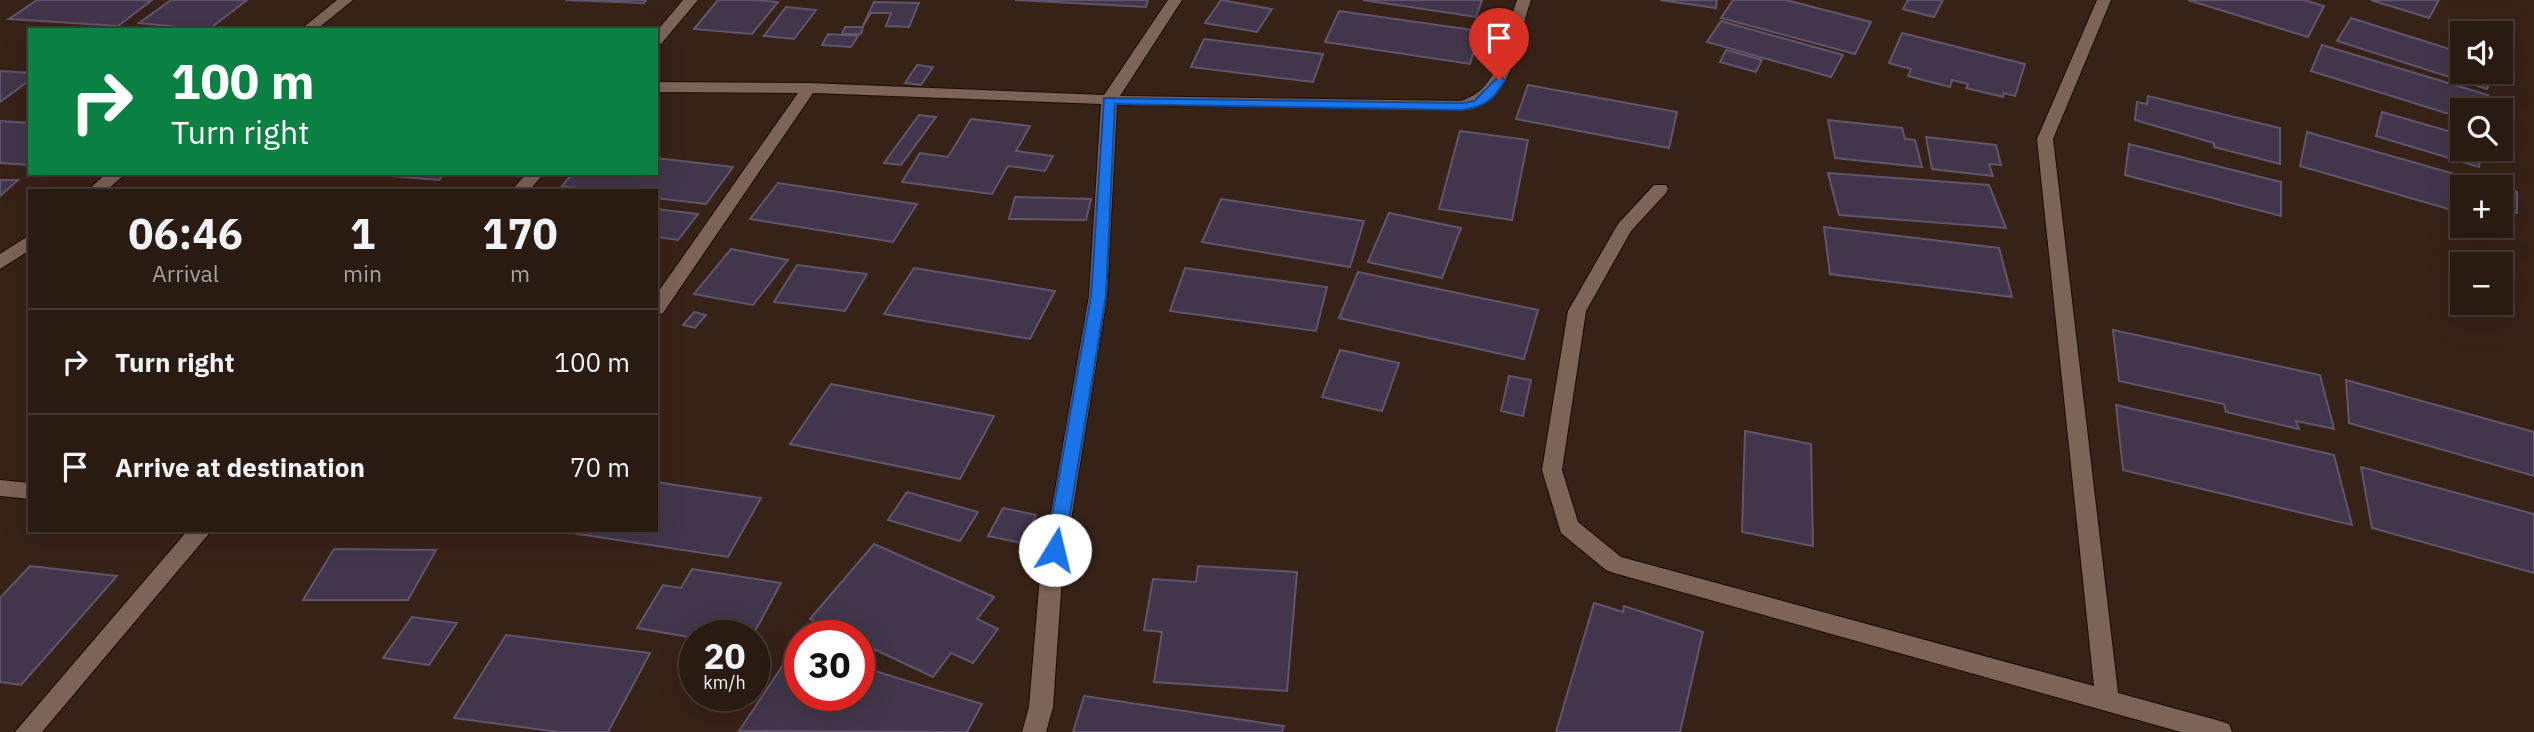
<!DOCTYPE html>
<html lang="en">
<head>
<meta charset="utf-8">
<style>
  :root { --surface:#291a12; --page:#31231b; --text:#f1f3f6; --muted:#a5a19f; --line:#453832 }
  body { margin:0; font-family:"IBM Plex Sans",sans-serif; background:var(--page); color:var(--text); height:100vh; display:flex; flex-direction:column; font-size:26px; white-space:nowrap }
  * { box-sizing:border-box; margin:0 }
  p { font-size:23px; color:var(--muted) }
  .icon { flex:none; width:38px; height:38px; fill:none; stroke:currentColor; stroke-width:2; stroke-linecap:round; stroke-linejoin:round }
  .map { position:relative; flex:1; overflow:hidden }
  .drawer { position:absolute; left:28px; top:189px; width:630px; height:343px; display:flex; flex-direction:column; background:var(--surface); border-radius:0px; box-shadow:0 7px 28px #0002,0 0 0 2px var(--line) }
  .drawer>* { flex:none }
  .top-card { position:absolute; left:28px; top:28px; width:630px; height:147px; border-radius:0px; box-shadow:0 7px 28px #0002,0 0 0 2px var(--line); background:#0b8043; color:#fff; overflow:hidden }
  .buttons { position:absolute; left:2450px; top:21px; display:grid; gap:14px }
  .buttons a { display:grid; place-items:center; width:63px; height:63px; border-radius:0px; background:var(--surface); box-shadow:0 7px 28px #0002,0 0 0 2px var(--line); font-size:35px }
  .speed { position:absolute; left:679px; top:620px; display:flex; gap:14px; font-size:35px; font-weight:700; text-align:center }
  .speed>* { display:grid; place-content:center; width:91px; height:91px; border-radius:50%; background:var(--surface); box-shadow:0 7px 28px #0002,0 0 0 2px var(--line); line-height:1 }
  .speed small { font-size:18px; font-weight:400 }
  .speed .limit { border:10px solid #d22; background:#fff; color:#111 }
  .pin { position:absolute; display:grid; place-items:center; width:60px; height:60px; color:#fff; margin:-72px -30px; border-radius:50% 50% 50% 0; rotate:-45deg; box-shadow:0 0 7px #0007 }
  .pin .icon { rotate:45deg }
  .me { position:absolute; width:77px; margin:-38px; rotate:9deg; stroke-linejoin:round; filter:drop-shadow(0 0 5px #0008) }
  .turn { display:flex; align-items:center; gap:24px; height:147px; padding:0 28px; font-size:32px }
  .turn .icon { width:91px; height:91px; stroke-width:2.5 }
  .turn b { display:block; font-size:49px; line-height:60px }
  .eta { display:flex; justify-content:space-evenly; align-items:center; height:119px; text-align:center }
  .eta b { font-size:42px; font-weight:700; line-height:49px }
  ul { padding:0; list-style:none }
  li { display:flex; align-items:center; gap:21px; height:105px; padding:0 28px; border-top:2px solid var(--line) }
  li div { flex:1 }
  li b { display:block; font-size:26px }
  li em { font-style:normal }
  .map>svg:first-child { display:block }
  .building { fill:#41364b; stroke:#60556b; stroke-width:2 }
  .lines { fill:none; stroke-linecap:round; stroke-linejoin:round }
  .minor-casing { stroke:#1e0b03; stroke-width:2 }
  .minor { fill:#7d6459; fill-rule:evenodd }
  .route { fill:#1a73e8; stroke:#114b97; stroke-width:2 }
</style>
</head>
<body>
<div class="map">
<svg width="2534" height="732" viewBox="0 0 2534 732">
  <rect width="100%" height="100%" fill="#372218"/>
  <!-- building -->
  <g class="building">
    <polygon points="37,0 152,0 118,26 9,19"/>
    <polygon points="171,0 247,0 208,30 139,23"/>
    <polygon points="565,0 646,0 644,3"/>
    <polygon points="718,0 755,0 778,2 752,34 694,29"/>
    <polygon points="1015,0 1148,0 1146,7"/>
    <polygon points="1221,0 1272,9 1257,32 1205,23"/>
    <polygon points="1363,0 1482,0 1476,17"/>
    <polygon points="1660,0 1717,0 1716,8"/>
    <polygon points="1733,0 1786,0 1871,22 1855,54 1721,18"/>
    <polygon points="1908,0 1943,0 1934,17 1903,9"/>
    <polygon points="2188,0 2304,0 2324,6 2308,37"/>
    <polygon points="2371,0 2439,0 2429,18"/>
    <polygon points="874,2 919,3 909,27 886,26 891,13 871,13 863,26"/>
    <polygon points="786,7 816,10 794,39 764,36"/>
    <polygon points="1339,11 1480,31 1470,64 1325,42"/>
    <polygon points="2351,18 2462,53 2462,72 2494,72 2487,89 2337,41"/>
    <polygon points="1721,21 1843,55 1831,77 1707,42"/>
    <polygon points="845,27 863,27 861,34 842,34"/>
    <polygon points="1902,33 2025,64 2015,96 2004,93 2003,97 1966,88 1968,84 1952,80 1950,87 1908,76 1911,69 1889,63"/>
    <polygon points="828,34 858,36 851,47 822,45"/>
    <polygon points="1204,39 1323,54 1313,82 1191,67"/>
    <polygon points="2322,45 2488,95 2484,110 2462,110 2462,118 2311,71"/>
    <polygon points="1726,50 1762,60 1756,72 1720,62"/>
    <polygon points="917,65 933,67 921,85 905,83"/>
    <polygon points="0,71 30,73 30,80 0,102"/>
    <polygon points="1528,85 1677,112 1669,148 1516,119"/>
    <polygon points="2148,96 2280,128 2280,164 2214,147 2214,143 2135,120 2137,102 2147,104"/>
    <polygon points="2382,112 2462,135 2462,149 2482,149 2479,167 2376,136"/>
    <polygon points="919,115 936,117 901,165 884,163"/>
    <polygon points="971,119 1030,126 1016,151 1053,156 1045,171 1008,166 992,194 902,182 920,153 948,157"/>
    <polygon points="1828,120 1902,128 1905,139 1915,140 1922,167 1835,158"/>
    <polygon points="0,121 30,123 30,165 0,163"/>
    <polygon points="1460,131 1528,140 1512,220 1439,209"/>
    <polygon points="2307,132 2500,187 2462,187 2462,213 2300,166"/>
    <polygon points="1926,137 1996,145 2001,165 1989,164 1993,176 1932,169"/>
    <polygon points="2129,144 2281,182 2281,216 2125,175"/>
    <polygon points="656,158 733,167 706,204 656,198 656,191 599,191 562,186 573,173 656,173"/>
    <polygon points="354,173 464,173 462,176 443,175 439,180"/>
    <polygon points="1828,173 1989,185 2006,228 1839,215"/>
    <polygon points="0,180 18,180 0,196"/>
    <polygon points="778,183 917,204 893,242 750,219"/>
    <polygon points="2501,187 2517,192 2517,213 2501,209"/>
    <polygon points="1015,197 1091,199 1086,220 1009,219"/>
    <polygon points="1221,199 1364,221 1350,267 1202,242"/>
    <polygon points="656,209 698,214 678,240 656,237"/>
    <polygon points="1389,213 1461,228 1442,278 1368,262"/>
    <polygon points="1824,227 1999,248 2012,297 1830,274"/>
    <polygon points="731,249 788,260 753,305 694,294"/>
    <polygon points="797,265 867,274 845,311 774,302"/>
    <polygon points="914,268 1055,291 1030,339 884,314"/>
    <polygon points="1185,268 1327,287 1316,331 1170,311"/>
    <polygon points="1358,272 1538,310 1524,359 1339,318"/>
    <polygon points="694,312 706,315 695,328 683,325"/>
    <polygon points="2113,330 2320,375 2334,429 2296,421 2299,429 2226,412 2224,404 2119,381"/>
    <polygon points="1340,350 1399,363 1382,411 1322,397"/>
    <polygon points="1509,376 1531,380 1523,416 1501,411"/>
    <polygon points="2346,380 2534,432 2534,476 2349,423"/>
    <polygon points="831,384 994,416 960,479 790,444"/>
    <polygon points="2116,405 2334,455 2352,525 2123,470"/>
    <polygon points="1745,431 1811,444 1813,546 1742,532"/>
    <polygon points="2361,467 2534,514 2534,573 2372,528"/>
    <polygon points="656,482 761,498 728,557 559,531 656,530"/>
    <polygon points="907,492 978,512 960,541 888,520"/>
    <polygon points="1003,508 1036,515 1022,543 988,536"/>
    <polygon points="874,544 994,597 977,619 998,629 973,663 951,653 933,677 859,642 859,635 845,635 810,619"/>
    <polygon points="334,549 436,550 408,600 303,600"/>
    <polygon points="30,566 117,576 21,685 0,682 0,598"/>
    <polygon points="1198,566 1297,572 1287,691 1154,682 1162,632 1144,630 1153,579 1196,582"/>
    <polygon points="692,569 781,583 753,635 695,635 695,638 637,628 663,585 681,588"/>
    <polygon points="1594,603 1623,612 1624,606 1703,632 1680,732 1556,732"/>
    <polygon points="412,617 457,623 429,665 383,658"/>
    <polygon points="506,635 650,653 608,732 559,732 454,718"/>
    <polygon points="795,647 800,648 800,695 859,695 859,666 982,704 967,732 739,731"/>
    <polygon points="1084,696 1284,726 1282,732 1073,732"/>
  </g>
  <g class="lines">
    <!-- minor casing -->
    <g class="minor-casing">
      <g id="minor">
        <polygon points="337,0 353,0 316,30 300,30"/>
        <polygon points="683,0 698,0 661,44 656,45 656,32"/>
        <path d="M1168,0H1182L1120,96L1461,101C1504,88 1503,36 1517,0H1531C1515,43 1519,93 1468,109L1117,105L1107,296L1062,576L1053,707L1046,732H1022L1029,707L1040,576L1089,296L1101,104L813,93L663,313L656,315V295L798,93L656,92V82L809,83L1104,95Z"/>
        <polygon points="2097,0 2111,0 2053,139 2118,693 2220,721 2229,724 2232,732 2181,732 1614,573 1606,570 1561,533 1542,470 1568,311 1618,224 1654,185 1666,185 1668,189 1666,193 1631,231 1586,311 1562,470 1578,522 1621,557 2094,686 2037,139"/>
        <polygon points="107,173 126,173 106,191 87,191"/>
        <polygon points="527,173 544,173 529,191 511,191"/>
        <polygon points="30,235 30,250 0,269 0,254"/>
        <polygon points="0,480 30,483 30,499 0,496"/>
        <polygon points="188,530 212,530 42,732 15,732"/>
      </g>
    </g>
    <!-- minor -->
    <use href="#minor" class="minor"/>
  </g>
  <!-- route -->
  <path class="route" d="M1499,76L1505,80C1494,100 1484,107 1462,110L1115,104L1106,296L1064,550L1062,555H1049L1046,550L1091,296L1104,98L1462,103L1474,101Z"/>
</svg>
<div class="buttons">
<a><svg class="icon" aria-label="sound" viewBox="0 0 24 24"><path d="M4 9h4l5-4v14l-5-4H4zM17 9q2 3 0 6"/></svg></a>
<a><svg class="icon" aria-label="search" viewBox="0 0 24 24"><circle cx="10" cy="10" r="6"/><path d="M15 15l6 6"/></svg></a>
<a>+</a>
<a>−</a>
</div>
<div class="speed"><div>20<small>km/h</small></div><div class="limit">30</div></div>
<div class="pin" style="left:1499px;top:80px;background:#d93025"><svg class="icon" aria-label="arrive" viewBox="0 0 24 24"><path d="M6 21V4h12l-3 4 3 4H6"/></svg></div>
<svg class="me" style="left:1055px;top:550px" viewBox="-20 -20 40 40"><circle r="19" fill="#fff"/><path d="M0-13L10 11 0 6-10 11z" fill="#1a73e8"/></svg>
<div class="top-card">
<div class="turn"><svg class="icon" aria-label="right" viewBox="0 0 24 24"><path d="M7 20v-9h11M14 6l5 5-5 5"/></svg><div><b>100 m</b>Turn right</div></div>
</div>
<section class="drawer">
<div class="eta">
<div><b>06:46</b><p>Arrival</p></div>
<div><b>1</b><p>min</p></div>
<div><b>170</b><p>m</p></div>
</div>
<ul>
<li><svg class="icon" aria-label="right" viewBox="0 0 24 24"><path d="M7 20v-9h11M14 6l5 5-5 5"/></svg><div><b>Turn right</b></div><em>100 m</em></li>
<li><svg class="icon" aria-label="arrive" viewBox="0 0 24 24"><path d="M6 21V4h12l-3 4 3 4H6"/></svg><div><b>Arrive at destination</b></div><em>70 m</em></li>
</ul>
</section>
</div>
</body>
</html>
